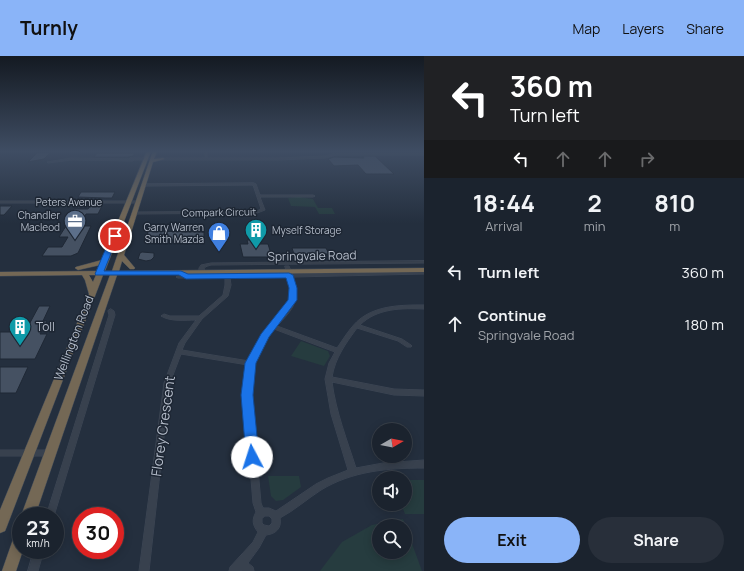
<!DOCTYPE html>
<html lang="en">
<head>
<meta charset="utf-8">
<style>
  :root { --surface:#1b232e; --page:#282f3a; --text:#f1f3f6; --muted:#a0a4aa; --line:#39404a; --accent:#8ab4f8 }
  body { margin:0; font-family:Manrope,sans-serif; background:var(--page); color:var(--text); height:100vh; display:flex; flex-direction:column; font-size:15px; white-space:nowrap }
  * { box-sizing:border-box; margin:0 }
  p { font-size:13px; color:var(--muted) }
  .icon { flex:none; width:22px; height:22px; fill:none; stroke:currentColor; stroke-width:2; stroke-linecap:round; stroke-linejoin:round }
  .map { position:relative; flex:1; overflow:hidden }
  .side { display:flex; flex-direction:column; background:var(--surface); width:320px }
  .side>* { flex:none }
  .guide { background:#202124; color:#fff; overflow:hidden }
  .needle { width:26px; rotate:81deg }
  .tools { position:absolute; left:372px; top:367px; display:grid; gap:8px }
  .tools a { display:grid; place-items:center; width:40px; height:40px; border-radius:50%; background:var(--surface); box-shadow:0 2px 10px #0003,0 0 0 1px var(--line); font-size:20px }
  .speed { position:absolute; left:12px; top:451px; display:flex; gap:8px; font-size:20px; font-weight:700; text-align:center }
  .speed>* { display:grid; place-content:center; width:52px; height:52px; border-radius:50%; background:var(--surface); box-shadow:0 2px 10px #0003,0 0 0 1px var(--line); line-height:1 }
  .speed small { font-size:10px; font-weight:400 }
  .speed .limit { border:6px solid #d22; background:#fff; color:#111 }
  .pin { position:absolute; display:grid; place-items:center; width:34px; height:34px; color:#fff; margin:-17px; border:2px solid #fff; border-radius:50%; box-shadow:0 1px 4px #0007 }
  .me { position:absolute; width:44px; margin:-22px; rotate:355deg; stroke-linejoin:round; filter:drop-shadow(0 0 3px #0008) }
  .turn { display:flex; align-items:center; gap:14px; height:84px; padding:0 20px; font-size:18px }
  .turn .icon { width:52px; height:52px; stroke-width:2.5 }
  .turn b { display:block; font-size:28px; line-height:34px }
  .lanes { display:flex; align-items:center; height:38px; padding:0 20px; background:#0003; justify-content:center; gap:20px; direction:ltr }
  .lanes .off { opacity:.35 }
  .eta { display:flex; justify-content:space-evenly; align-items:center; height:68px; text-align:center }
  .eta b { font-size:24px; font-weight:700; line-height:28px }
  .cta { display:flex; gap:8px; margin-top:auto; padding:8px 20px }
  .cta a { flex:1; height:46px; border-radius:24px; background:var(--accent); color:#111; font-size:16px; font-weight:700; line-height:46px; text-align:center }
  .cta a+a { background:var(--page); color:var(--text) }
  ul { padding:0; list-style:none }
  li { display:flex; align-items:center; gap:12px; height:52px; padding:0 20px }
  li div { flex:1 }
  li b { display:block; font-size:15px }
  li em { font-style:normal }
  header { display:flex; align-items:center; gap:24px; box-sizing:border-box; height:56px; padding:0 20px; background:var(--accent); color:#111 }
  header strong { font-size:19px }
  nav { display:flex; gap:22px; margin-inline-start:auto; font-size:14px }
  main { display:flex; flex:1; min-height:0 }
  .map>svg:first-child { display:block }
  .green { fill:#263c3f; fill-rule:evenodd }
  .building { fill:#455162; stroke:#1f2835 }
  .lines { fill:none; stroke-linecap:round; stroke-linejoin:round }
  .minor-casing { stroke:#565f6c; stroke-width:0.5 }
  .highway-casing { stroke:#434c59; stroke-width:1 }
  .minor { fill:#38414e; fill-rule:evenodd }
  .highway { fill:#746855; fill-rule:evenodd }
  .route { fill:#1a73e8; stroke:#114b97 }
  .labels { text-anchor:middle; stroke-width:3; stroke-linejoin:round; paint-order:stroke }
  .far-street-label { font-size:10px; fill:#b4bcc9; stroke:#1d2633 }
  .far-poi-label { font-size:10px; fill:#b4bcc9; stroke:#1d2633; text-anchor:end }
  .street-label { font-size:12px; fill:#b4bcc9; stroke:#1d2633 }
  .poi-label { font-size:12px; fill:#b4bcc9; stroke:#1d2633; text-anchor:start }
  .near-street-label { font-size:14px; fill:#b4bcc9; stroke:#1d2633 }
</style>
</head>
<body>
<header>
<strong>Turnly</strong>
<nav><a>Map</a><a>Layers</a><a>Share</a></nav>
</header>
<main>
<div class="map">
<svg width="424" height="515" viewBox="0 0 424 515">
  <rect width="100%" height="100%" fill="#242f3e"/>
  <!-- green -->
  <g class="green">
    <polygon points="299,141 313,143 318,152 332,152 335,158 319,158 315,151 291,150 288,142"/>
    <polygon points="301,285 328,295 330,300 324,310 291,300"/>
    <polygon points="268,420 299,420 301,431 283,444 276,445 271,440"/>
    <polygon points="405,424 424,424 424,458 405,458 401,448 405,448"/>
    <path d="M403,463L422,515H320L342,486L372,469ZM379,470H405V496H379Z"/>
  </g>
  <!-- building -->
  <g class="building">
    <polygon points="38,96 51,96 44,103 28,106"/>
    <polygon points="97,97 135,97 133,100 128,101 94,101"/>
    <polygon points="363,100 375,100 394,118 366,118 358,109 334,110 328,103 334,101 364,102"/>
    <polygon points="81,136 115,136 112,142 105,142 78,141"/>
    <polygon points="0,150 12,150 4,159 0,159"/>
    <polygon points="90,150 102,150 98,158 86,158 83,163 69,163 74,153 88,153"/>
    <polygon points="66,170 91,170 78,197 71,200 42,200 48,191 62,191 68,181 59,181"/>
    <polygon points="148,175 204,176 204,183 146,185"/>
    <polygon points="247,184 256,184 257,188 268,188 272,201 243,201 240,188 248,188"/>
    <polygon points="292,192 326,192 329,198 294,198"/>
    <polygon points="142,196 154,197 154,201 151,204 146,205 138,203 140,197"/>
    <polygon points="39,250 50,250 43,265 47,265 40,278 47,278 35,303 0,303 0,276 25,276"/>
    <polygon points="0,311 28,311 16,337 0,337"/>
  </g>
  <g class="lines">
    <!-- minor casing -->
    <g class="minor-casing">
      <g id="minor">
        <polygon points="205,95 207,95 207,102 279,102 325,100 336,97 424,97 424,99 336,99 325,102 279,104 134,104 133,105 71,104 48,107 47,106 71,102 129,103 130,102 205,102"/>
        <polygon points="254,127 256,128 260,139 313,139 315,140 313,141 260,141 265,154 257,157 134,158 132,157 134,156 257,155 261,153 253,129 144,130 142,129 144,128"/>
        <polygon points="0,145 138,145 140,146 138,147 0,147"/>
        <path d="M424,205V207L211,209C201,212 206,211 203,218H199V212L201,209L211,207Z"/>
        <path d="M285,210H289L292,218L424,216V218L293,221C301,245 293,253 277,270L337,292C344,282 351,270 360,263C378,249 403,249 424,249V253C402,252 377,252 360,269L402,283L411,289L412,290L411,291H407L398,285L357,272C346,287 335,302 332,321L394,333L424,334V340L394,339L332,326C336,356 347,384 356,412L383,407L424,404V412C388,412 352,415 321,434C307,443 295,454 280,462C282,472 276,478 266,479L259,492L248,507L253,511L254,515H242L241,514L240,515H229L230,511L253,486L258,476C252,469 252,463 256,456L253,447L244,339L245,323L248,309L181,298L170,327L149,515H139L164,327L179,287L196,264C185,264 171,266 161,260L164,258L170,260H199L223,239L225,229V222H178L176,221L178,220L287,218L285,211ZM288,221C290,228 292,235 291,242C288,255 275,265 266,275C258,283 252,293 249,305L182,294L185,287L202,263L228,240L231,229L230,222ZM274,273L335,296L329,307L325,323L331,358L348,414L328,422L316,428L276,455L269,452H263L261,447C259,425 257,402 255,380C251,340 244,306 274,273ZM265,460H269L272,463V467L269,470L264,469L262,467V463Z"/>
        <polygon points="111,253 114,255 115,259 54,460 46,460 109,259 108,255"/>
        <polygon points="0,394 50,394 53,395 54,397 53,399 50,400 0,400"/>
        <polygon points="34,494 44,494 38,515 28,515"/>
      </g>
    </g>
    <!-- highway casing -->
    <g class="highway-casing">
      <g id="highway">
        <path d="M147,95H151L105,215H112L153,95H157L154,103L163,102L165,103L153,106L124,199L135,212L134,213H130L122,205L119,215L424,212V216L117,219L35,460H21L110,219H103L7,470L5,475L0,477V454L89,238L85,224L82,219L0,220V216L98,215L100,209L78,214L75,212L76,211L102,204ZM89,219H96L93,226Z"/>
        <polygon points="21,473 21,494 23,494 16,515 2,515 16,475"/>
      </g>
    </g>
    <!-- minor -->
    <use href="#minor" class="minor"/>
    <!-- highway -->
    <use href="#highway" class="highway"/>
  </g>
  <!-- sky -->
  <linearGradient id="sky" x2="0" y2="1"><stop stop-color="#141a22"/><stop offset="0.57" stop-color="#3f4d63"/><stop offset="1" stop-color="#3f4d63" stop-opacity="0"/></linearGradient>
  <rect width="424" height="167" fill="url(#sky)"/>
  <!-- route -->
  <polygon class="route" points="115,178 118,180 104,215 181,215 188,218 289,217 293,219 297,232 297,244 269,281 256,307 253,339 259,401 257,405 252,406 248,405 246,401 241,339 245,307 261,278 288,244 289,232 286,222 186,223 179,219 96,219 95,218 111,180"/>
  <!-- icons -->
  <defs>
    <g id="office-pin" transform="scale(1.15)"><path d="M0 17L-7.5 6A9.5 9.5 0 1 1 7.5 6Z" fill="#5c6f8a" stroke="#1d2633"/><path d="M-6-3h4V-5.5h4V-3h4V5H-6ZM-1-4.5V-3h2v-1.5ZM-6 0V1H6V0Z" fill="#fff"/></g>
    <g id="building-pin" transform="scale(1.15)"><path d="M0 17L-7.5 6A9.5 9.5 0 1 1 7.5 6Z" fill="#0f9aa8" stroke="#1d2633"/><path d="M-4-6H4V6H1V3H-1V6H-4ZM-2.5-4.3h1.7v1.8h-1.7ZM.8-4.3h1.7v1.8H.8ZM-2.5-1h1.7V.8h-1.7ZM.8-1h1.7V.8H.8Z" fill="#fff"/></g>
    <g id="shop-pin" transform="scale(1.15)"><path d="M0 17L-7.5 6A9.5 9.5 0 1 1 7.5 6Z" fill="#3f7fe0" stroke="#1d2633"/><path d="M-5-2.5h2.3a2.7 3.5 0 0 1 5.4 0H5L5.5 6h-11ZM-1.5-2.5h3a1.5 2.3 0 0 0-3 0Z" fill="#fff"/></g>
  </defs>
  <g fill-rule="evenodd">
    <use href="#office-pin" x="75" y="165"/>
    <use href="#building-pin" x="256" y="174"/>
    <use href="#shop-pin" x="219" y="177"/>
    <use href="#building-pin" x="20" y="271"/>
  </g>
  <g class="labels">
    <!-- far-street labels -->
    <g class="far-street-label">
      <text x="69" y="150">Peters Avenue</text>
      <text transform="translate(219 156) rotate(-1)" y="4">Compark Circuit</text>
    </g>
    <!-- far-poi labels -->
    <g class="far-poi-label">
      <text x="60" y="163">Chandler<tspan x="60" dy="12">Macleod</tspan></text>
      <text x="204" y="175">Garry Warren<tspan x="204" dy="12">Smith Mazda</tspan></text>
      <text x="272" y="178" text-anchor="start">Myself Storage</text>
    </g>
    <!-- street labels -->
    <g class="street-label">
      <text transform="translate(312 200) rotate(-1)" y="4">Springvale Road</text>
      <text transform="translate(74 282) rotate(-69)" y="4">Wellington Road</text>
    </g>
    <!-- poi labels -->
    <g class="poi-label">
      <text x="36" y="275">Toll</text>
    </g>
    <!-- near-street labels -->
    <g class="near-street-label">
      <text transform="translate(163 370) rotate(-82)" y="5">Florey Crescent</text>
    </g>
  </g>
</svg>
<div class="tools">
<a><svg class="needle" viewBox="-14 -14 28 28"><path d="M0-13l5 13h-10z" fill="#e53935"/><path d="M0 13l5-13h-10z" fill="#a0a4aa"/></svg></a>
<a><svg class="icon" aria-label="sound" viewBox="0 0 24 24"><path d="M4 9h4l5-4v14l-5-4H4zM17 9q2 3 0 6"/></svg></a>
<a><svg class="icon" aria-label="search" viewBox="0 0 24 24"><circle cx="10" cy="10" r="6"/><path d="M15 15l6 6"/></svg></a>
</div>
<div class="speed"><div>23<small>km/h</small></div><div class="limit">30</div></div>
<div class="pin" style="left:115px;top:180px;background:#d93025"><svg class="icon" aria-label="arrive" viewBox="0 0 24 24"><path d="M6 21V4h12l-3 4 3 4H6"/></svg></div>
<svg class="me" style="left:252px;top:401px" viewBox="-20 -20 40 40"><circle r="19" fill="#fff"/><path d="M0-13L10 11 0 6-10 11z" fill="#1a73e8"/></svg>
</div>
<section class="side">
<div class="guide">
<div class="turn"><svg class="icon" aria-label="left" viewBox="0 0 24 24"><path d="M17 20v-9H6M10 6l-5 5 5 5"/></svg><div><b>360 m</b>Turn left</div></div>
<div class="lanes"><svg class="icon" aria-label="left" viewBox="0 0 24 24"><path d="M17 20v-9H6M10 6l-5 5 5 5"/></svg><svg class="icon off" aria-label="ahead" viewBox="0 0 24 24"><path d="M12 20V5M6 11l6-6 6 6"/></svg><svg class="icon off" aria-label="ahead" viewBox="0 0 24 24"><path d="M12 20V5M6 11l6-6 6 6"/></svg><svg class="icon off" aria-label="right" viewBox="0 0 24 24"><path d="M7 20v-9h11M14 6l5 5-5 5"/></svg></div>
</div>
<div class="eta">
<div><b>18:44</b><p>Arrival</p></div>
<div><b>2</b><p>min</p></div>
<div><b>810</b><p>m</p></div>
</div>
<ul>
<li><svg class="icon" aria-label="left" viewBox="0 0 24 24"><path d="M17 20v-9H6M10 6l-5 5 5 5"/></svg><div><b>Turn left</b></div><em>360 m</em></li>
<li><svg class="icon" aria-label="ahead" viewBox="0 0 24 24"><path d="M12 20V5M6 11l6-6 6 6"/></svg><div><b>Continue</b><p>Springvale Road</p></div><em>180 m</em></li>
</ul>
<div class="cta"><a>Exit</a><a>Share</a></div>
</section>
</main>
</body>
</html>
